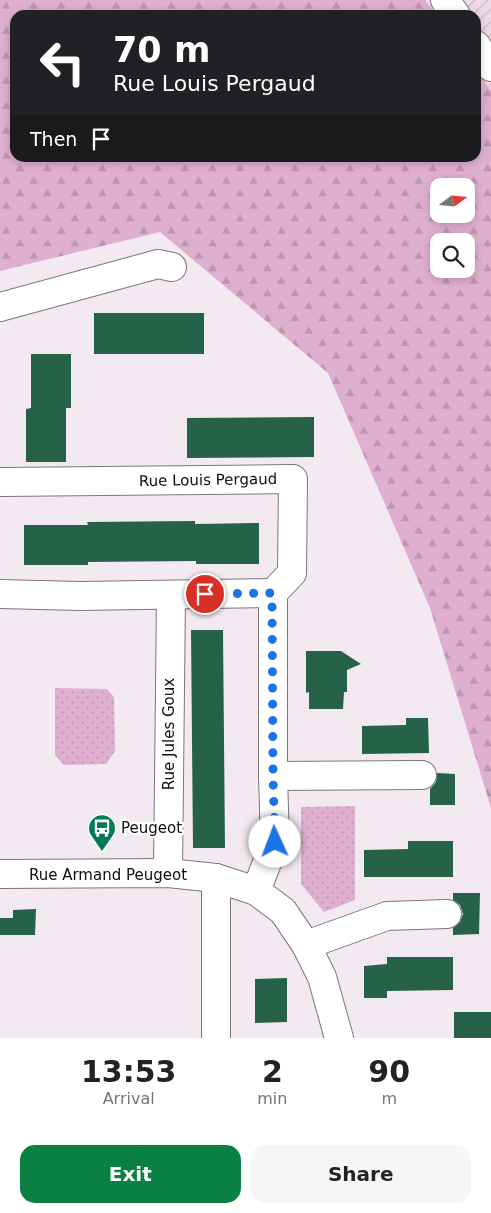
<!DOCTYPE html>
<html lang="en">
<head>
<meta charset="utf-8">
<style>
  :root { --surface:#fff; --page:#f6f6f6; --text:#222; --muted:#767676; --accent:#0b8043 }
  body { margin:0; font-family:"DejaVu Sans",sans-serif; background:var(--page); color:var(--text); height:100vh; display:flex; flex-direction:column; font-size:19px; white-space:nowrap }
  * { box-sizing:border-box; margin:0 }
  p { font-size:16px; color:var(--muted) }
  .icon { flex:none; width:28px; height:28px; fill:none; stroke:currentColor; stroke-width:2; stroke-linecap:round; stroke-linejoin:round }
  .map { position:relative; height:1038px; overflow:hidden }
  .panel { display:flex; flex-direction:column; background:var(--surface); flex:1 }
  .panel>* { flex:none }
  .hud { position:absolute; left:10px; top:10px; width:471px; height:152px; border-radius:15px; box-shadow:0 2px 8px #0003; background:#202124; color:#fff; overflow:hidden }
  .needle { width:32px; rotate:74deg }
  .fabs { position:absolute; left:430px; top:178px; display:grid; gap:10px }
  .fabs a { display:grid; place-items:center; width:45px; height:45px; border-radius:10px; background:var(--surface); box-shadow:0 2px 8px #0003; font-size:25px }
  .pin { position:absolute; display:grid; place-items:center; width:42px; height:42px; color:#fff; margin:-21px; border:2px solid #fff; border-radius:50%; box-shadow:0 1px 5px #0007 }
  .me { position:absolute; width:55px; margin:-28px; rotate:358deg; stroke-linejoin:round; filter:drop-shadow(0 0 4px #0008) }
  .turn { display:flex; align-items:center; gap:18px; height:105px; padding:0 20px; font-size:22px }
  .turn .icon { width:65px; height:65px; stroke-width:2.5 }
  .turn b { display:block; font-size:35px; line-height:42px }
  .then { display:flex; align-items:center; height:48px; padding:0 20px; background:#0003; gap:10px; font-size:19px }
  .eta { display:flex; justify-content:space-evenly; align-items:center; height:85px; text-align:center }
  .eta b { font-size:30px; font-weight:700; line-height:35px }
  .button { display:flex; gap:10px; margin-top:auto; padding:10px 20px }
  .button a { flex:1; height:58px; border-radius:15px; background:var(--accent); color:#fff; font-size:20px; font-weight:700; line-height:58px; text-align:center }
  .button a+a { background:var(--page); color:var(--text) }
  .map>svg:first-child { display:block }
  .industrial { fill:url(#industrial-furrows) }
  .forest { fill:url(#forest-firs); fill-rule:evenodd }
  .park { fill:url(#park-dots) }
  .building { fill:#256249 }
  .lines { fill:none; stroke-linecap:round; stroke-linejoin:round }
  .minor-casing { stroke:#7e757b; stroke-width:30 }
  .minor { stroke:#fff; stroke-width:28 }
  .route { stroke:#1a73e8; stroke-width:9; stroke-dasharray:0 16.2 }
  .labels { text-anchor:middle; stroke-width:5; stroke-linejoin:round; paint-order:stroke }
  .street-label { font-size:15px; fill:#100d0f; stroke:#fff }
  .poi-label { font-size:15px; fill:#100d0f; stroke:#fff; text-anchor:start }
</style>
</head>
<body>
<div class="map">
<svg width="491" height="1038" viewBox="0 0 491 1038">
  <defs>
    <pattern id="industrial-furrows" width="10" height="10" patternUnits="userSpaceOnUse" patternTransform="scale(1.25)"><rect width="10" height="10" fill="#ecdbe6"/><path d="M-1 1l2-2M0 10L10 0M9 11l2-2" fill="none" stroke="#c9bbc4"/></pattern>
    <pattern id="forest-firs" width="22" height="20" patternUnits="userSpaceOnUse" patternTransform="scale(1.25)"><rect width="22" height="20" fill="#dfafd0"/><path d="M5 1l3.5 6h-7zM16 11l3.5 6h-7z" fill="#be95b1"/></pattern>
    <pattern id="park-dots" width="8" height="8" patternUnits="userSpaceOnUse" patternTransform="scale(1.25)"><rect width="8" height="8" fill="#dfafd0"/><path d="M2 2h.1M6 6h.1" fill="none" stroke="#be95b1" stroke-width="1.8" stroke-linecap="round"/></pattern>
  </defs>
  <rect width="100%" height="100%" fill="#f3e9f0"/>
  <!-- industrial -->
  <polygon class="industrial" points="425,0 491,0 491,91 476,70 476,15 436,15"/>
  <!-- forest -->
  <path class="forest" d="M0,0H425L436,15H15V158H476V70L491,91V808L430,608L328,373L160,232L0,271ZM439,186H466V214H439ZM439,241H466V269H439Z"/>
  <!-- park -->
  <g class="park">
    <polygon points="55,688 107,689 114,697 115,751 106,764 64,765 55,755"/>
    <polygon points="355,806 355,900 324,912 301,884 301,807"/>
  </g>
  <!-- building -->
  <g class="building">
    <rect x="94" y="313" width="110" height="41"/>
    <polygon points="31,354 71,354 71,408 66,408 66,462 26,462 26,409 31,408"/>
    <polygon points="314,417 314,457 187,458 187,418"/>
    <polygon points="195,521 195,524 259,523 259,564 196,564 196,561 88,562 88,565 24,565 24,525 88,525 87,522"/>
    <polygon points="191,630 223,630 225,848 193,848"/>
    <polygon points="306,651 341,651 361,664 347,670 347,692 344,692 343,709 309,709 309,692 306,693"/>
    <polygon points="406,718 428,718 429,753 362,754 362,726 406,725"/>
    <polygon points="437,773 455,774 455,805 430,805 430,789 436,782"/>
    <polygon points="408,841 453,841 453,877 364,877 364,850 408,849"/>
    <polygon points="453,893 480,893 479,934 453,935 453,928 460,922 463,914 460,905 453,900"/>
    <polygon points="36,909 35,935 0,935 0,918 13,918 13,910"/>
    <polygon points="387,957 453,957 453,990 387,991 387,998 364,998 364,966 387,964"/>
    <polygon points="287,978 287,1022 255,1023 255,979"/>
    <rect x="454" y="1012" width="37" height="26"/>
  </g>
  <g class="lines">
    <!-- minor casing -->
    <g class="minor-casing">
      <g id="minor">
        <polyline points="445,0 456,15"/>
        <polyline points="476,45 491,67"/>
        <polyline points="0,307 158,264 172,267"/>
        <polyline points="0,482 293,479 292,573 273,593 80,596 0,594"/>
        <polyline points="273,776 422,775"/>
        <polyline points="168,873 171,595"/>
        <polyline points="0,874 168,873 216,878 256,891 283,911 306,945 322,977 339,1038"/>
        <polyline points="256,891 275,842 273,776 273,593"/>
        <polyline points="306,945 387,916 447,914"/>
        <polyline points="216,1038 216,878"/>
      </g>
    </g>
    <!-- minor -->
    <use href="#minor" class="minor"/>
  </g>
  <g class="lines">
    <!-- route -->
    <polyline class="route" points="205,594 272,593 273,776 275,842"/>
  </g>
  <!-- icons -->
  <defs>
    <g id="bus-pin" transform="scale(1.4375)"><path d="M0 17L-7.5 6A9.5 9.5 0 1 1 7.5 6Z" fill="#047955" stroke="#fff"/><path d="M-5-6H5V4H4V6H2V4H-2V6H-4V4H-5ZM-3.5-4V0h7V-4ZM-3.5 1.2v1.5H-2V1.2ZM2 1.2v1.5H3.5V1.2Z" fill="#fff"/></g>
  </defs>
  <g fill-rule="evenodd">
    <use href="#bus-pin" x="102" y="828"/>
  </g>
  <g class="labels">
    <!-- street labels -->
    <g class="street-label">
      <text transform="translate(208 480) rotate(-1)" y="5">Rue Louis Pergaud</text>
      <text transform="translate(169 734) rotate(-90)" y="5">Rue Jules Goux</text>
      <text x="108" y="880">Rue Armand Peugeot</text>
    </g>
    <!-- poi labels -->
    <g class="poi-label">
      <text x="121" y="833">Peugeot</text>
    </g>
  </g>
</svg>
<div class="fabs">
<a><svg class="needle" viewBox="-14 -14 28 28"><path d="M0-13l5 13h-10z" fill="#e53935"/><path d="M0 13l5-13h-10z" fill="#767676"/></svg></a>
<a><svg class="icon" aria-label="search" viewBox="0 0 24 24"><circle cx="10" cy="10" r="6"/><path d="M15 15l6 6"/></svg></a>
</div>
<div class="pin" style="left:205px;top:594px;background:#d93025"><svg class="icon" aria-label="arrive" viewBox="0 0 24 24"><path d="M6 21V4h12l-3 4 3 4H6"/></svg></div>
<svg class="me" style="left:275px;top:842px" viewBox="-20 -20 40 40"><circle r="19" fill="#fff"/><path d="M0-13L10 11 0 6-10 11z" fill="#1a73e8"/></svg>
<div class="hud">
<div class="turn"><svg class="icon" aria-label="left" viewBox="0 0 24 24"><path d="M17 20v-9H6M10 6l-5 5 5 5"/></svg><div><b>70 m</b>Rue Louis Pergaud</div></div>
<div class="then">Then<svg class="icon" aria-label="arrive" viewBox="0 0 24 24"><path d="M6 21V4h12l-3 4 3 4H6"/></svg></div>
</div>
</div>
<section class="panel">
<div class="eta">
<div><b>13:53</b><p>Arrival</p></div>
<div><b>2</b><p>min</p></div>
<div><b>90</b><p>m</p></div>
</div>
<div class="button"><a>Exit</a><a>Share</a></div>
</section>
</body>
</html>
